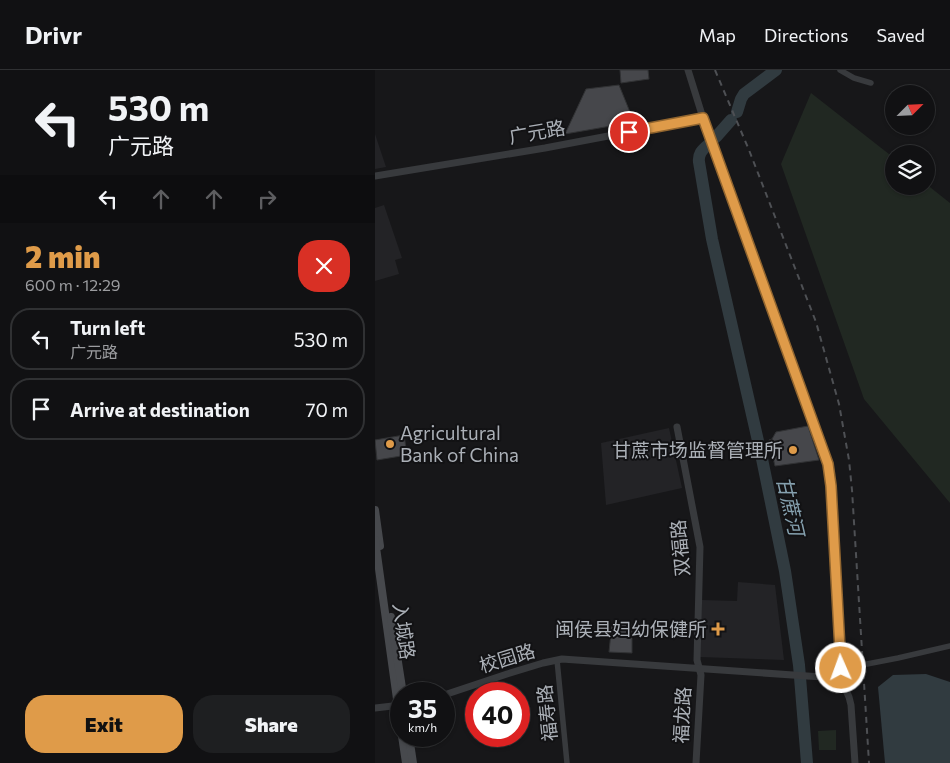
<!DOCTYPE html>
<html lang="en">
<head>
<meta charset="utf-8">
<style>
  :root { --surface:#111113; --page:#1e1f21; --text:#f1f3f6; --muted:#9c9da0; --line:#303133; --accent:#df9b49 }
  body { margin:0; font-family:Commissioner,"Noto Sans SC",sans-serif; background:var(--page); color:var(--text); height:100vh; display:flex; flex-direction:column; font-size:19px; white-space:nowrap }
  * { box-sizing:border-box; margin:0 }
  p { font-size:16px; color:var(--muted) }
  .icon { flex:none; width:28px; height:28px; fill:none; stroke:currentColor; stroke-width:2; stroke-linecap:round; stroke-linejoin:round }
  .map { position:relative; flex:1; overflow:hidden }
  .details { display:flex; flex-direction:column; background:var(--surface); width:375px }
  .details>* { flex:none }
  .guide { background:#111113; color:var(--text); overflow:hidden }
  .needle { width:32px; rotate:66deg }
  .controls { position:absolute; left:510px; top:15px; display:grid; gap:10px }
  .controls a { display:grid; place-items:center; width:50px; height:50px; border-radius:50%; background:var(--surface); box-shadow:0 1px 4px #0004,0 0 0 1px var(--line); font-size:25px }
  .speed { position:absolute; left:15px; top:612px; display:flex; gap:10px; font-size:25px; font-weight:700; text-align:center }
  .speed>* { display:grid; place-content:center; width:65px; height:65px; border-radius:50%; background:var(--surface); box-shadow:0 1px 4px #0004,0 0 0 1px var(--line); line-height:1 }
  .speed small { font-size:12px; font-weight:400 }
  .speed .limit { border:8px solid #d22; background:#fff; color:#111 }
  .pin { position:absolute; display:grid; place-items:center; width:42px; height:42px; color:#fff; margin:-21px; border:2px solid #fff; border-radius:50%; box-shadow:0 1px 5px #0007 }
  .me { position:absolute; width:55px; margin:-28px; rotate:358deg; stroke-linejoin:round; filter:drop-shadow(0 0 4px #0008) }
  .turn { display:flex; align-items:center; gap:18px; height:105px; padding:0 25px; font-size:22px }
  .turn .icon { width:65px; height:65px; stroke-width:2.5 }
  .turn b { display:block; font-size:35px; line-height:42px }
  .lanes { display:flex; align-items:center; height:48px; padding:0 25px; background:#0003; justify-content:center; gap:25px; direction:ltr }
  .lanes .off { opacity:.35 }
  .round { display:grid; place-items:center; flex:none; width:52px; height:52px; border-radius:20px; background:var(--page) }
  .headline { display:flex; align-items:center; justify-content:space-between; height:85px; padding:0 25px }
  h1 { font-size:30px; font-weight:800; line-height:38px; color:var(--accent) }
  .cta { display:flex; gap:10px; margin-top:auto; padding:10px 25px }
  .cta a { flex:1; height:58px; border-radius:20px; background:var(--accent); color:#111; font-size:20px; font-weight:800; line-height:58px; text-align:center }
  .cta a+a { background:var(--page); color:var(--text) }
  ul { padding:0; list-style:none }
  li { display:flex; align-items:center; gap:15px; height:62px; margin:0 10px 8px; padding:0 15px; border:2px solid var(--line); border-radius:20px }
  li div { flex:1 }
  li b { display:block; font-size:19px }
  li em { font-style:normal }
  header { display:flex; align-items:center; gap:30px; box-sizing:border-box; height:70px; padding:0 25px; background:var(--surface); border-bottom:1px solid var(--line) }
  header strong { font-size:24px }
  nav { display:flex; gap:28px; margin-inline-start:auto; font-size:18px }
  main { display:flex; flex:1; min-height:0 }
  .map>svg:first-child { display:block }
  .built { fill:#232326 }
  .green { fill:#212822 }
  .water { fill:#313b40 }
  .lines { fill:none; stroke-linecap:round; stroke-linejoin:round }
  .river { stroke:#313b40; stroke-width:12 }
  .building { fill:#46474b; stroke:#313234 }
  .minor { stroke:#383a3d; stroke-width:5.5 }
  .tertiary { stroke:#383a3d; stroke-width:7 }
  .secondary { stroke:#47494d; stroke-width:8 }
  .rail { stroke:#4e5054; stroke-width:2; stroke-dasharray:6 5; stroke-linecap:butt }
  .route-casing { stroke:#91652f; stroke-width:12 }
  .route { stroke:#df9b49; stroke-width:9 }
  .poi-dot { fill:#df9b49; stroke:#121214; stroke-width:2 }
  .labels { text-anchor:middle; stroke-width:4; stroke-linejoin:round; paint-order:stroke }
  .street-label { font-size:19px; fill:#abb0b7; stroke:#121214 }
  .poi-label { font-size:19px; fill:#abb0b7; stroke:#121214; text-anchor:end }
  .water-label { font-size:20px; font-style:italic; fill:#85a0ae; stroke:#121214 }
</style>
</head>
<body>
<header>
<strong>Drivr</strong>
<nav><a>Map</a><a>Directions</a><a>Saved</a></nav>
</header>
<main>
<section class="details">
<div class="guide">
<div class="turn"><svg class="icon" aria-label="left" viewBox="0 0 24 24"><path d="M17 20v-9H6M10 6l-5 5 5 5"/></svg><div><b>530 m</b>广元路</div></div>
<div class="lanes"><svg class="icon" aria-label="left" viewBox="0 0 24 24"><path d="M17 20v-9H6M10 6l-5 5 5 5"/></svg><svg class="icon off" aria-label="ahead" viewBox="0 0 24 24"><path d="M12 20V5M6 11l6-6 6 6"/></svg><svg class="icon off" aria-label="ahead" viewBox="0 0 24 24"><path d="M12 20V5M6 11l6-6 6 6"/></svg><svg class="icon off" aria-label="right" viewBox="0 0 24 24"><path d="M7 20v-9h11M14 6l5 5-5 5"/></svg></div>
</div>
<div class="headline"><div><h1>2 min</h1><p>600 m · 12:29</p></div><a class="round" style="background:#d93025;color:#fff"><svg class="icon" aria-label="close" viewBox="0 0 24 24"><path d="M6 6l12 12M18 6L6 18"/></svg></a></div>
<ul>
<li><svg class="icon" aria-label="left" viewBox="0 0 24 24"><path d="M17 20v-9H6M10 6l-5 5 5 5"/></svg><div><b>Turn left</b><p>广元路</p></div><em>530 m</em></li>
<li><svg class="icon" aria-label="arrive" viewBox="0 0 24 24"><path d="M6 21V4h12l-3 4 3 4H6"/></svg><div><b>Arrive at destination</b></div><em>70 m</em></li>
</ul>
<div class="cta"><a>Exit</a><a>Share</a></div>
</section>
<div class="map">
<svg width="575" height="693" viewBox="0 0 575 693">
  <rect width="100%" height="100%" fill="#171719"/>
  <!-- built -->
  <g class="built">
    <polygon points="0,64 11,97 0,99"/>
    <polygon points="9,135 27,188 20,190 24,204 0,211 0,138"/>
    <polygon points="294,358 307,418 231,435 226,373"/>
    <polygon points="363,512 400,515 409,590 325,587 327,530 362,531"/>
  </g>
  <!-- green -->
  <g class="green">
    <polygon points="436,23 519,88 519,116 551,116 551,114 575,133 575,433 489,329 406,94"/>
    <polygon points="461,660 461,680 444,680 443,661"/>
  </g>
  <!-- water -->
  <polygon class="water" points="551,604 575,612 575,693 510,693 503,617 518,605"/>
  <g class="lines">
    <!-- river -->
    <g class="river">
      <polyline points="362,42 366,29 369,24 401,0"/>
      <polyline points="341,67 356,50"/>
      <path d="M333,75C327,80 323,84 324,92L337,169L386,384L410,501L424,595L432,693"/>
    </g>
  </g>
  <!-- building -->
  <g class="building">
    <polygon points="245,0 273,0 274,9 246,13"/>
    <polygon points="244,15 259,52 190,64 211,19"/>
    <polygon points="433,356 444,390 400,396 394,370 397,369 401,362"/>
    <polygon points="29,365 32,385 2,390 0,370"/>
    <polygon points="237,553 257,555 257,583 234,582"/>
  </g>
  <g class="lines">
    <!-- minor -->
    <g class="minor">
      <polyline points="465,0 479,8 496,13"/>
      <polyline points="182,590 192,693"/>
      <polyline points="492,594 523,588 575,576"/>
      <polyline points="465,599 483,595"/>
    </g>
    <!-- tertiary -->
    <g class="tertiary">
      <polyline points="313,0 328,48 361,140 391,219 453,394 456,416 463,543 465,599 468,614 474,627 476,635 480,693"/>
      <polyline points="0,106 170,78 328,48"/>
      <polyline points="302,357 325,477 322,590 326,605 321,693"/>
      <polyline points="69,625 132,604 168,593 187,589 432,606 466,608"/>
      <polyline points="0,638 26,635"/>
    </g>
    <!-- secondary -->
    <g class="secondary">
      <polyline points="0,440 5,476"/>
      <polyline points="0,470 26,658"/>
      <polyline points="16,547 28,624"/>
      <polyline points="27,666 31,693"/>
      <polyline points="34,666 38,693"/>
    </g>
    <!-- rail -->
    <polyline class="rail" points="340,0 374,80 441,252 464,334 474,390 477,420 494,693"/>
  </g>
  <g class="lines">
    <!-- route casing -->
    <g class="route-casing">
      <polyline id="route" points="254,62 328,48 453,394 456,416 462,525 466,598"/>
    </g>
    <!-- route -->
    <use href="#route" class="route"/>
  </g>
  <!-- markers -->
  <g class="poi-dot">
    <circle cx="15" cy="374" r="5"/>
    <circle cx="418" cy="380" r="5"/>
    <path d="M340.5 551.5h5v5h5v5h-5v5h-5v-5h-5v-5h5z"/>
  </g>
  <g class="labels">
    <!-- street labels -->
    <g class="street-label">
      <text transform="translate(162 62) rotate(-10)" y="7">广元路</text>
      <text transform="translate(305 478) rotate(-95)" y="7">双福路</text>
      <text transform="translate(29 561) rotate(82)" y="7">入城路</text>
      <text transform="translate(132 588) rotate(-17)" y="7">校园路</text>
      <text transform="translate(172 643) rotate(-96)" y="7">福寿路</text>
      <text transform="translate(307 645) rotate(-87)" y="7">福龙路</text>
    </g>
    <!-- poi labels -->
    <g class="poi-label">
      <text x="25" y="370" text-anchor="start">Agricultural<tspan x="25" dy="22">Bank of China</tspan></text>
      <text x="408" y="387">甘蔗市场监督管理所</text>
      <text x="332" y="566">闽侯县妇幼保健所</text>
    </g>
    <!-- water labels -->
    <g class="water-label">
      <text transform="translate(415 436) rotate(77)" y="7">甘蔗河</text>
    </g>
  </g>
</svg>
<div class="controls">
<a><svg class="needle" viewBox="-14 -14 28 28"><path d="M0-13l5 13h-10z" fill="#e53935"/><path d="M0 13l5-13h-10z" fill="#9c9da0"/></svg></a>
<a><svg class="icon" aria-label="layers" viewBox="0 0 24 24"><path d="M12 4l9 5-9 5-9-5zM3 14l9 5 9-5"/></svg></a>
</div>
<div class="speed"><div>35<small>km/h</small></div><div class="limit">40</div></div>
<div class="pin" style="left:254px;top:62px;background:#d93025"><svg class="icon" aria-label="arrive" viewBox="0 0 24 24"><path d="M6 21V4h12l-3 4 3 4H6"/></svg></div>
<svg class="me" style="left:466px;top:598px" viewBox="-20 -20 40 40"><circle r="17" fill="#df9b49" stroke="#fff" stroke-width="3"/><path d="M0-11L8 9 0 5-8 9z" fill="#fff"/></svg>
</div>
</main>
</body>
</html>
